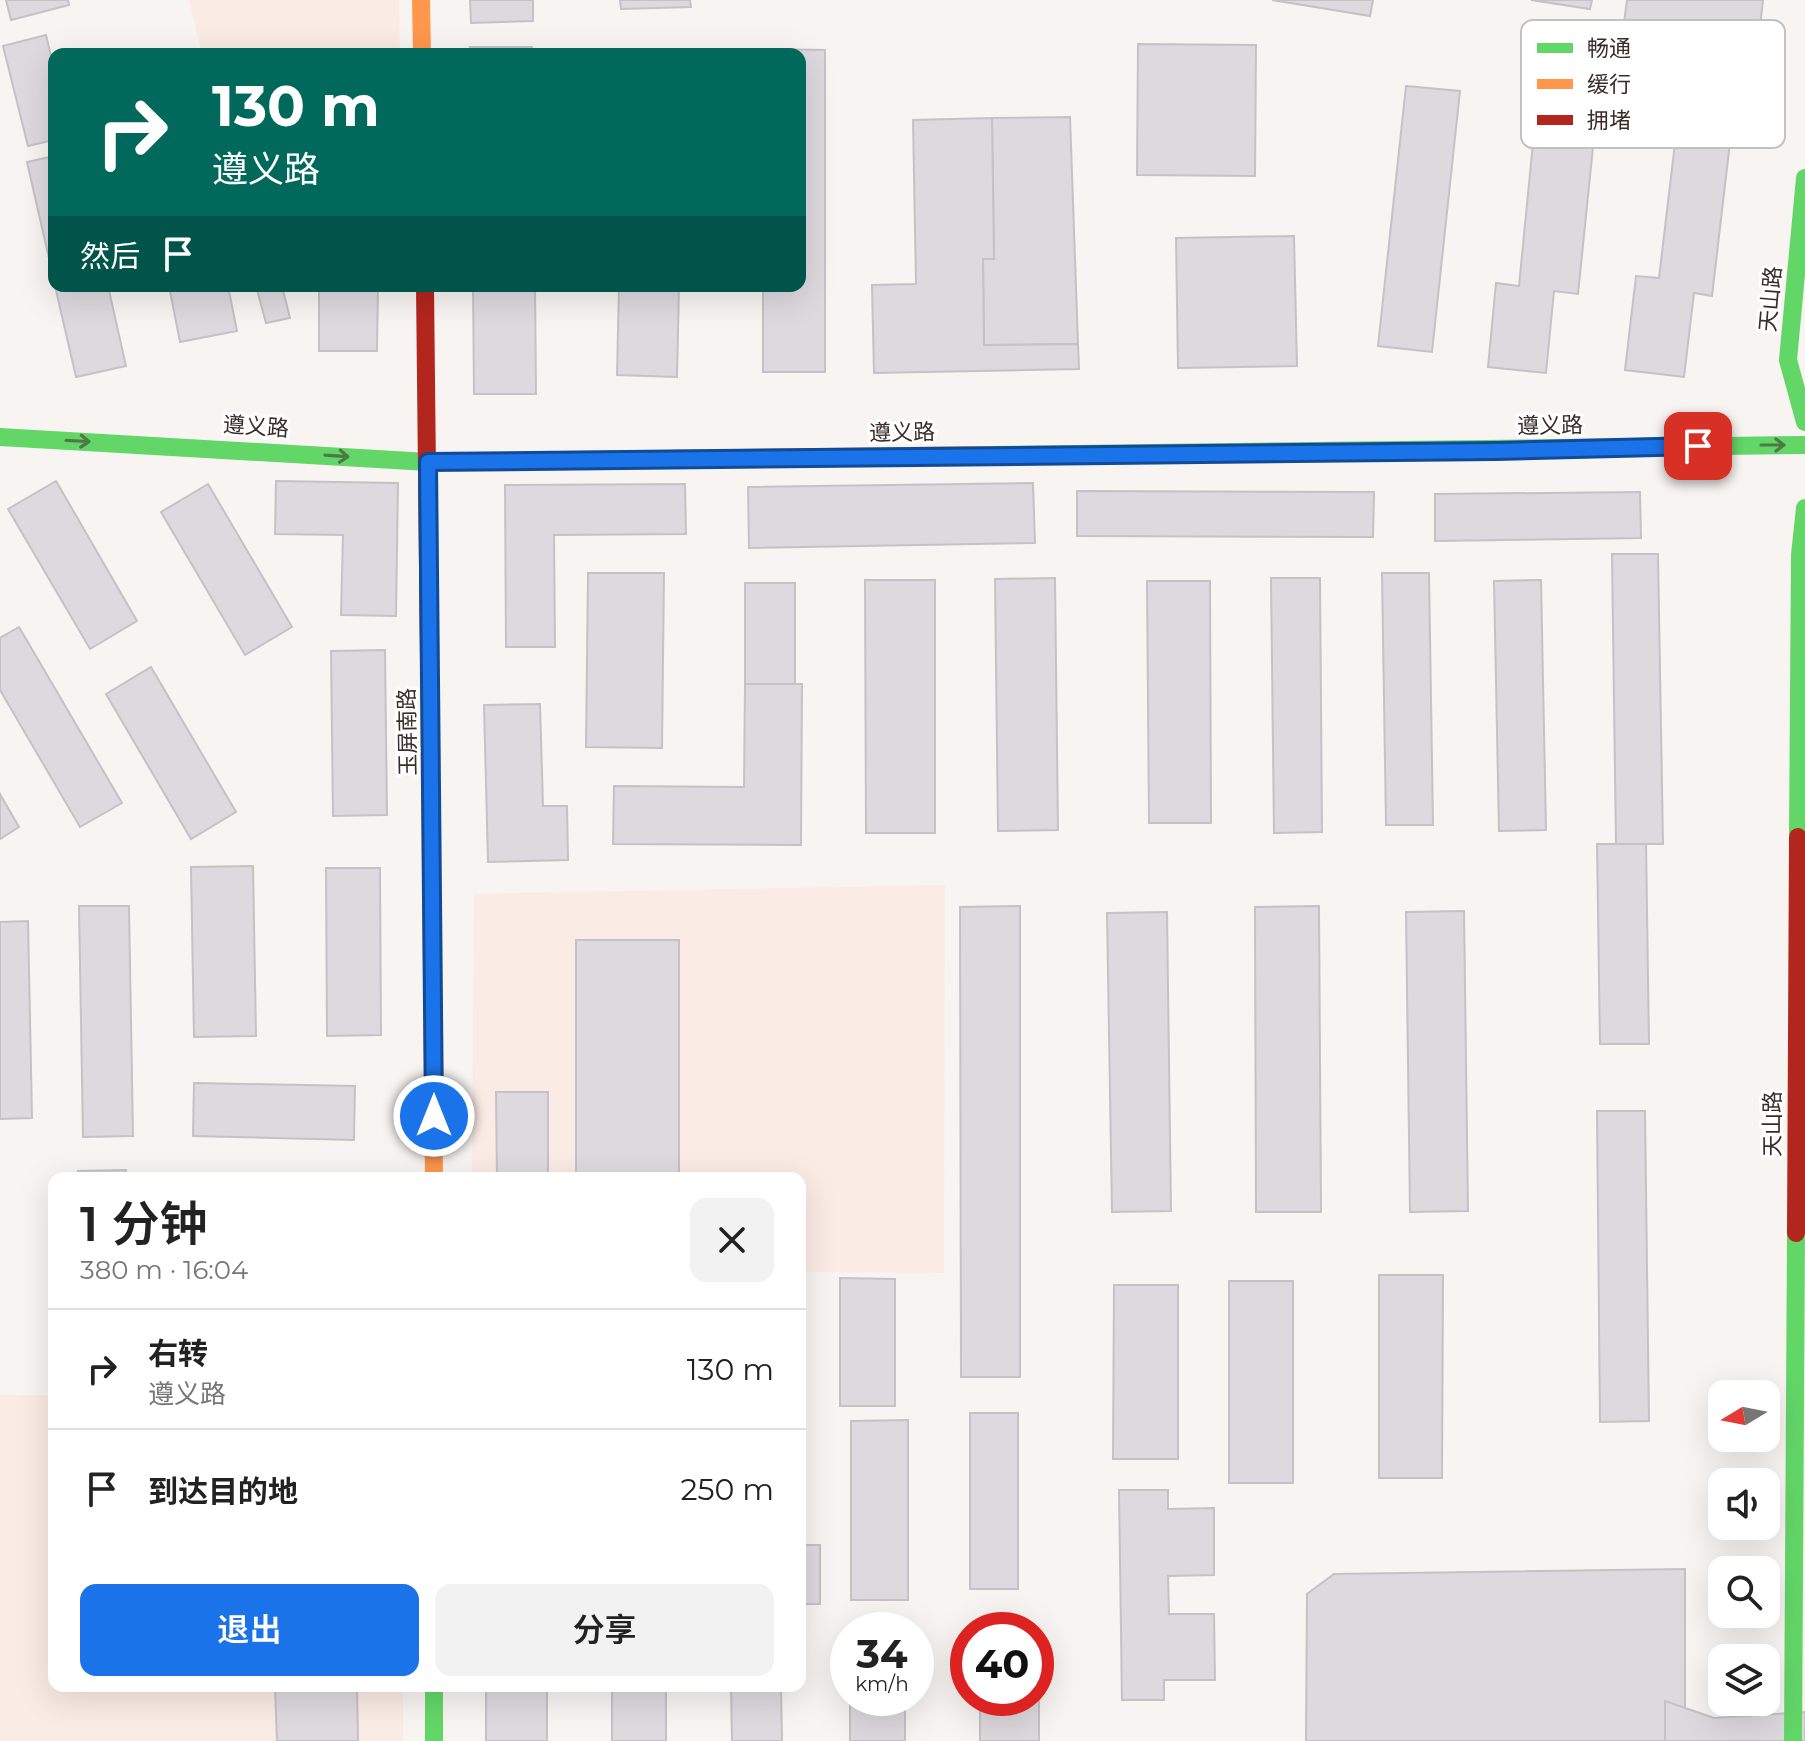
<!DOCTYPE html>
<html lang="zh">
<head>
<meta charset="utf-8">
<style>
  :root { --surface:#fff; --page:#f2f2f2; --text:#222; --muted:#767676; --line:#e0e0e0; --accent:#1a73e8 }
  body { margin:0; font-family:Montserrat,"Noto Sans SC",sans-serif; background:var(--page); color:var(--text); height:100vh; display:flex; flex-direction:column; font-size:30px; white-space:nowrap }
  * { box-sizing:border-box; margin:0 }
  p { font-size:26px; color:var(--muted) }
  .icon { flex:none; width:44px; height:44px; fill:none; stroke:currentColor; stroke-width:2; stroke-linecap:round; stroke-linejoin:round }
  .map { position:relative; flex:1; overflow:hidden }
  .panel { position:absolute; left:48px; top:1172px; width:758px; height:520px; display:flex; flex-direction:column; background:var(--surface); border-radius:16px; box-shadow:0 8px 32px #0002 }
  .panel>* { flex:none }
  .hud { position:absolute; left:48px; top:48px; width:758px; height:244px; border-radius:16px; box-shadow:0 8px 32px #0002; background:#00695c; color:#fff; overflow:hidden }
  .needle { width:52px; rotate:260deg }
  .controls { position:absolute; left:1708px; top:1380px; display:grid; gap:16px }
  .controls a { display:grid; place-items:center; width:72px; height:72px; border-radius:16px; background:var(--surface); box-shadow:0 8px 32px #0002; font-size:40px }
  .speed { position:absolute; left:830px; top:1612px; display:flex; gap:16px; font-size:40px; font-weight:700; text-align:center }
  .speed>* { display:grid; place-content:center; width:104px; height:104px; border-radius:50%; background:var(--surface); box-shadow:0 8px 32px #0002; line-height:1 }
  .speed small { font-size:20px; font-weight:400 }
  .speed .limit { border:12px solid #d22; background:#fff; color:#111 }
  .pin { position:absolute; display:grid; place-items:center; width:68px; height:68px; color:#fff; margin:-34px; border-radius:16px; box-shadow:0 4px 12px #0006 }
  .me { position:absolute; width:88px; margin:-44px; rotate:0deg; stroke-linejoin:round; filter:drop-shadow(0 0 6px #0008) }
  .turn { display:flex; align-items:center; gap:28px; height:168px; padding:0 32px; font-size:36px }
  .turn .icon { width:104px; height:104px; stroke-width:2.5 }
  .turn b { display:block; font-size:56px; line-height:68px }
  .then { display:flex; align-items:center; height:76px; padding:0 32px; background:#0003; gap:16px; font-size:30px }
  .round { display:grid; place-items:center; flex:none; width:84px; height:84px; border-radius:16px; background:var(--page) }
  .overview { display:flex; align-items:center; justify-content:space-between; height:136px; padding:0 32px }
  h1 { font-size:48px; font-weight:600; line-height:60px }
  .action { display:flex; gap:16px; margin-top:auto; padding:16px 32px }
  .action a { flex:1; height:92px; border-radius:16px; background:var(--accent); color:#fff; font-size:32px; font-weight:600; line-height:92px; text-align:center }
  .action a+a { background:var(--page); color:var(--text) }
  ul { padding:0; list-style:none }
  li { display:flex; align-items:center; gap:24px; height:120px; padding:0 32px; border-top:2px solid var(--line) }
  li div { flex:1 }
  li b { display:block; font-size:30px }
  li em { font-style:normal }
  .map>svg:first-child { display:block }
  .built { fill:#fbebe5 }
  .building { fill:#ded9de; stroke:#c5c1c5; stroke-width:2 }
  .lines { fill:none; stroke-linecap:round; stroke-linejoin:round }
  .fast { stroke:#63d668; stroke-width:18 }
  .slow { stroke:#ff974d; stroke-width:18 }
  .jam { stroke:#b3261e; stroke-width:18 }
  .oneway { stroke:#4c7945 }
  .route-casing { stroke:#114b97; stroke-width:20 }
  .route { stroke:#1a73e8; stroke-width:14 }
  .labels { text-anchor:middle; stroke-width:6; stroke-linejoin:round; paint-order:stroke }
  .street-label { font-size:22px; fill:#3a2d28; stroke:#fff }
  .key { fill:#fff; stroke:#c4c0be; stroke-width:2 }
  .key-label { font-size:22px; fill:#3a2d28 }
</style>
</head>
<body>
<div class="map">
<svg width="1805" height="1741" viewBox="0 0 1805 1741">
  <rect width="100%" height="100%" fill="#f8f4f2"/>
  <!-- built -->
  <g class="built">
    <polygon points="189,0 399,0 400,54 202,54"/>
    <polygon points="945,885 944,1273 800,1272 800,1178 472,1178 474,894"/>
    <polygon points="0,1395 54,1395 54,1686 403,1686 403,1741 0,1741"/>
  </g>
  <!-- building -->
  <g class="building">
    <polygon points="6,0 68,0 69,5 11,20"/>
    <polygon points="470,0 533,0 533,21 471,23"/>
    <polygon points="620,0 690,0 691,7 621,9"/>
    <polygon points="1272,0 1373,0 1370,16"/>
    <polygon points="1531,0 1592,0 1590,9"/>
    <polygon points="1627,0 1763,0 1757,53 1622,37"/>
    <polygon points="46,35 54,68 54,140 28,146 3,46"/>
    <polygon points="1138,44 1256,45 1255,176 1137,175"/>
    <rect x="470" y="47" width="62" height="7"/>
    <polygon points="763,49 825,50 825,372 763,372 763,286 800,286 800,54 763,54"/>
    <polygon points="622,51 682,52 682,54 622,54"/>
    <polygon points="1406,86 1460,91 1432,352 1378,346"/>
    <polygon points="1537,102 1597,108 1578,294 1554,291 1546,373 1488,367 1496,283 1519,286"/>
    <polygon points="1070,117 1078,344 984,345 983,259 994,259 992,118"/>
    <polygon points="992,118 994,259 983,259 984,345 1078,344 1079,369 874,373 872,285 916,284 913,120"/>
    <polygon points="1678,118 1732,125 1712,296 1694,293 1684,377 1625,370 1636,276 1659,278"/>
    <polygon points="54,156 54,280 27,162"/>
    <polygon points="1294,236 1297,366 1178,368 1176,238"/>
    <polygon points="55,286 108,286 126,366 76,377"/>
    <polygon points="169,286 228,286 237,331 180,342"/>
    <polygon points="256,286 282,286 290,318 266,323"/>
    <polygon points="319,286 378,286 377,351 319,351"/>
    <polygon points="473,286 535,286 536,394 474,394"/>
    <polygon points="619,286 679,286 677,377 617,375"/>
    <polygon points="56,481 137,621 90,649 8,509"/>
    <polygon points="276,481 398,483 396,616 341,615 343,535 275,534"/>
    <polygon points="1033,483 1035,543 749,548 748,487"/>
    <polygon points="208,484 292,627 245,655 161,512"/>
    <polygon points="685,484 686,534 554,535 555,647 506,647 505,485"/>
    <polygon points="1077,491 1374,492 1373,537 1077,536"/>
    <polygon points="1640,492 1641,538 1435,541 1435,494"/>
    <polygon points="1612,554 1658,554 1663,844 1616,844"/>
    <polygon points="588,573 664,573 662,748 586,747"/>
    <polygon points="1382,573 1429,573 1433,825 1386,825"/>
    <polygon points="1055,578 1058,830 998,831 995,579"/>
    <polygon points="1271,578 1320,578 1322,832 1274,833"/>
    <polygon points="865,580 935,580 935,833 866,833"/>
    <polygon points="1541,580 1546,830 1499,831 1494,581"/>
    <polygon points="1147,581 1210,581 1211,823 1149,823"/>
    <rect x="745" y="583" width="50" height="101"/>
    <polygon points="19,627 122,803 80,827 0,690 0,638"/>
    <polygon points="385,650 387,815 333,816 331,651"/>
    <polygon points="151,667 236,812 191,839 106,694"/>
    <polygon points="745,684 802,684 801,845 613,844 614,786 744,787"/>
    <polygon points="540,704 543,806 567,806 568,860 488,862 484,705"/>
    <polygon points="0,794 19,827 0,839"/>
    <polygon points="1597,844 1646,844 1649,1044 1600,1044"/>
    <polygon points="253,866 256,1036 194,1037 191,867"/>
    <polygon points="326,868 380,868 381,1035 327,1036"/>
    <polygon points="79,906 129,906 133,1136 83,1137"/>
    <polygon points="1020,906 1020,1377 961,1377 960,907"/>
    <polygon points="1319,906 1321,1212 1256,1212 1255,907"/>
    <polygon points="1464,911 1468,1211 1410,1212 1406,912"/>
    <polygon points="1167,912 1171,1211 1112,1212 1107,913"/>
    <polygon points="28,921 32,1118 0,1119 0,922"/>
    <rect x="576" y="940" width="103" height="238"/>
    <polygon points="194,1083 355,1086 354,1140 193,1136"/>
    <polygon points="496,1092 548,1092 548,1178 497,1178"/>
    <polygon points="1597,1111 1645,1111 1649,1421 1600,1422"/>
    <polygon points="126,1170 127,1178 78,1178 78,1171"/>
    <polygon points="1379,1275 1443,1275 1442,1478 1379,1478"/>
    <polygon points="840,1278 895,1279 895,1406 840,1406"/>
    <rect x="1229" y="1281" width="64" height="202"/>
    <polygon points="1114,1285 1178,1285 1178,1459 1113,1459"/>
    <rect x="970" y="1413" width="48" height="176"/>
    <polygon points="908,1420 908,1600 851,1600 851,1421"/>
    <polygon points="1119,1490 1168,1490 1168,1509 1214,1508 1214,1575 1168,1576 1169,1614 1214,1614 1215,1680 1164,1680 1164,1700 1122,1700"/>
    <rect x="800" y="1545" width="20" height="59"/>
    <polygon points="1685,1569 1685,1741 1306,1741 1307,1594 1334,1574"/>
    <polygon points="1036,1653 1039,1653 1039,1741 980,1741 980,1698 1036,1698"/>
    <polygon points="275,1686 357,1686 358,1741 277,1741"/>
    <rect x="486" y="1686" width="61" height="55"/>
    <rect x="612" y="1686" width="54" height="55"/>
    <polygon points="731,1686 781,1686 782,1741 732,1741"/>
    <rect x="850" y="1698" width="55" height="43"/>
    <polygon points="1665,1701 1714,1718 1805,1712 1805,1741 1665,1741"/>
  </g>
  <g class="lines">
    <!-- fast -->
    <g class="fast">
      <polyline points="1805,178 1788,360 1805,422"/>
      <polyline points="0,437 428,462 736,458"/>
      <polyline points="990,455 1805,445"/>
      <polyline points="1798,837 1800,555 1805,508"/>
      <polyline points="434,1686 434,1741"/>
      <polyline points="1793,1741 1796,1233"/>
    </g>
    <!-- slow -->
    <g class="slow">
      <polyline points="421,0 422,54"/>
      <polyline points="736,458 990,455"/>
      <polyline points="429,658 434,1178"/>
    </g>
    <!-- jam -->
    <g class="jam">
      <polyline points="425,286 429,658"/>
      <polyline points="1796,1233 1798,837"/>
    </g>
  </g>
  <!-- one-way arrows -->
  <defs><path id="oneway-shaft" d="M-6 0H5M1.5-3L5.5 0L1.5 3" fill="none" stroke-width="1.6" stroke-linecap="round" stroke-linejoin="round" transform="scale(2)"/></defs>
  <g class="oneway">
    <use href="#oneway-shaft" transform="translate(78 441) rotate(3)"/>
    <use href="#oneway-shaft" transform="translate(1773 445)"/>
    <use href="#oneway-shaft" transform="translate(337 456) rotate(4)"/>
  </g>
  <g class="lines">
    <!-- route casing -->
    <g class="route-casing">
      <polyline id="route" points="434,1116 428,462 1496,451 1698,446"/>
    </g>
    <!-- route -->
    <use href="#route" class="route"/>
  </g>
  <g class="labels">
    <!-- street labels -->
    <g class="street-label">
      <text transform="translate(1770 299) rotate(-85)" y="8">天山路</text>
      <text transform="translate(1550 425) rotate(-1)" y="8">遵义路</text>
      <text transform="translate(256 426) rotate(4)" y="8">遵义路</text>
      <text transform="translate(902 432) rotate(-1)" y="8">遵义路</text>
      <text transform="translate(407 732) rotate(-91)" y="8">玉屏南路</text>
      <text transform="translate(1772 1124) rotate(-90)" y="8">天山路</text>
    </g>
  </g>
  <!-- legend -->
  <rect x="1521" y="20" width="264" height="128" rx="12" class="key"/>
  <rect x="1537" y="43" width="36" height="10" fill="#63d668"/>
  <rect x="1537" y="79" width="36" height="10" fill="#ff974d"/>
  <rect x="1537" y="115" width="36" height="10" fill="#b3261e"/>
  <g class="key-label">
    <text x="1587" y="56">畅通</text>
    <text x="1587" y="92">缓行</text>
    <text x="1587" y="128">拥堵</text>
  </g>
</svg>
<div class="controls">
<a><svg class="needle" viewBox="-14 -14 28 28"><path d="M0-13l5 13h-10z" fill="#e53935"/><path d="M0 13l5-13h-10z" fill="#767676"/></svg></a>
<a><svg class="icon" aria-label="sound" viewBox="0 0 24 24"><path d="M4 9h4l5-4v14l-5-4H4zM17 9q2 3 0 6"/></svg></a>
<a><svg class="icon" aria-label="search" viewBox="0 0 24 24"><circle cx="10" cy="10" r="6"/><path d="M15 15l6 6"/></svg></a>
<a><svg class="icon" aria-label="layers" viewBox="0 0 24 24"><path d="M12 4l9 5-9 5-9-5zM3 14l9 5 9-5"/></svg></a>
</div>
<div class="speed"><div>34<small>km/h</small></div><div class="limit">40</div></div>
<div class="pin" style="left:1698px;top:446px;background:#d93025"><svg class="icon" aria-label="arrive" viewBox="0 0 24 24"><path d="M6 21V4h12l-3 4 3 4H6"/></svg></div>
<svg class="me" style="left:434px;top:1116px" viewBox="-20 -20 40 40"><circle r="17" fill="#1a73e8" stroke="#fff" stroke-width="3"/><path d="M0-11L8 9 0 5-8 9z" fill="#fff"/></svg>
<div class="hud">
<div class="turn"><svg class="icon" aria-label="right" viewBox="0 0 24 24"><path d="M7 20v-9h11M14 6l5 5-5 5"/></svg><div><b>130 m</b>遵义路</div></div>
<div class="then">然后<svg class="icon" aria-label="arrive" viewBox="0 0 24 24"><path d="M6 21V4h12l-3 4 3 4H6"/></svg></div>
</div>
<section class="panel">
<div class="overview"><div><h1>1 分钟</h1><p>380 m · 16:04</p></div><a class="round"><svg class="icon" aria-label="close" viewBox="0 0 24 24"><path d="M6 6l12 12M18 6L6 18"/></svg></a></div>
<ul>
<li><svg class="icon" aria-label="right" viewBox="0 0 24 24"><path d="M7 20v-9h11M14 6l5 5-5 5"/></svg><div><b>右转</b><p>遵义路</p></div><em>130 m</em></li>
<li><svg class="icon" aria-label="arrive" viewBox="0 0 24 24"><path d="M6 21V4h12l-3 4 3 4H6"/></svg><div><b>到达目的地</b></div><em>250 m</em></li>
</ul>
<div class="action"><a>退出</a><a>分享</a></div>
</section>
</div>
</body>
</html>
